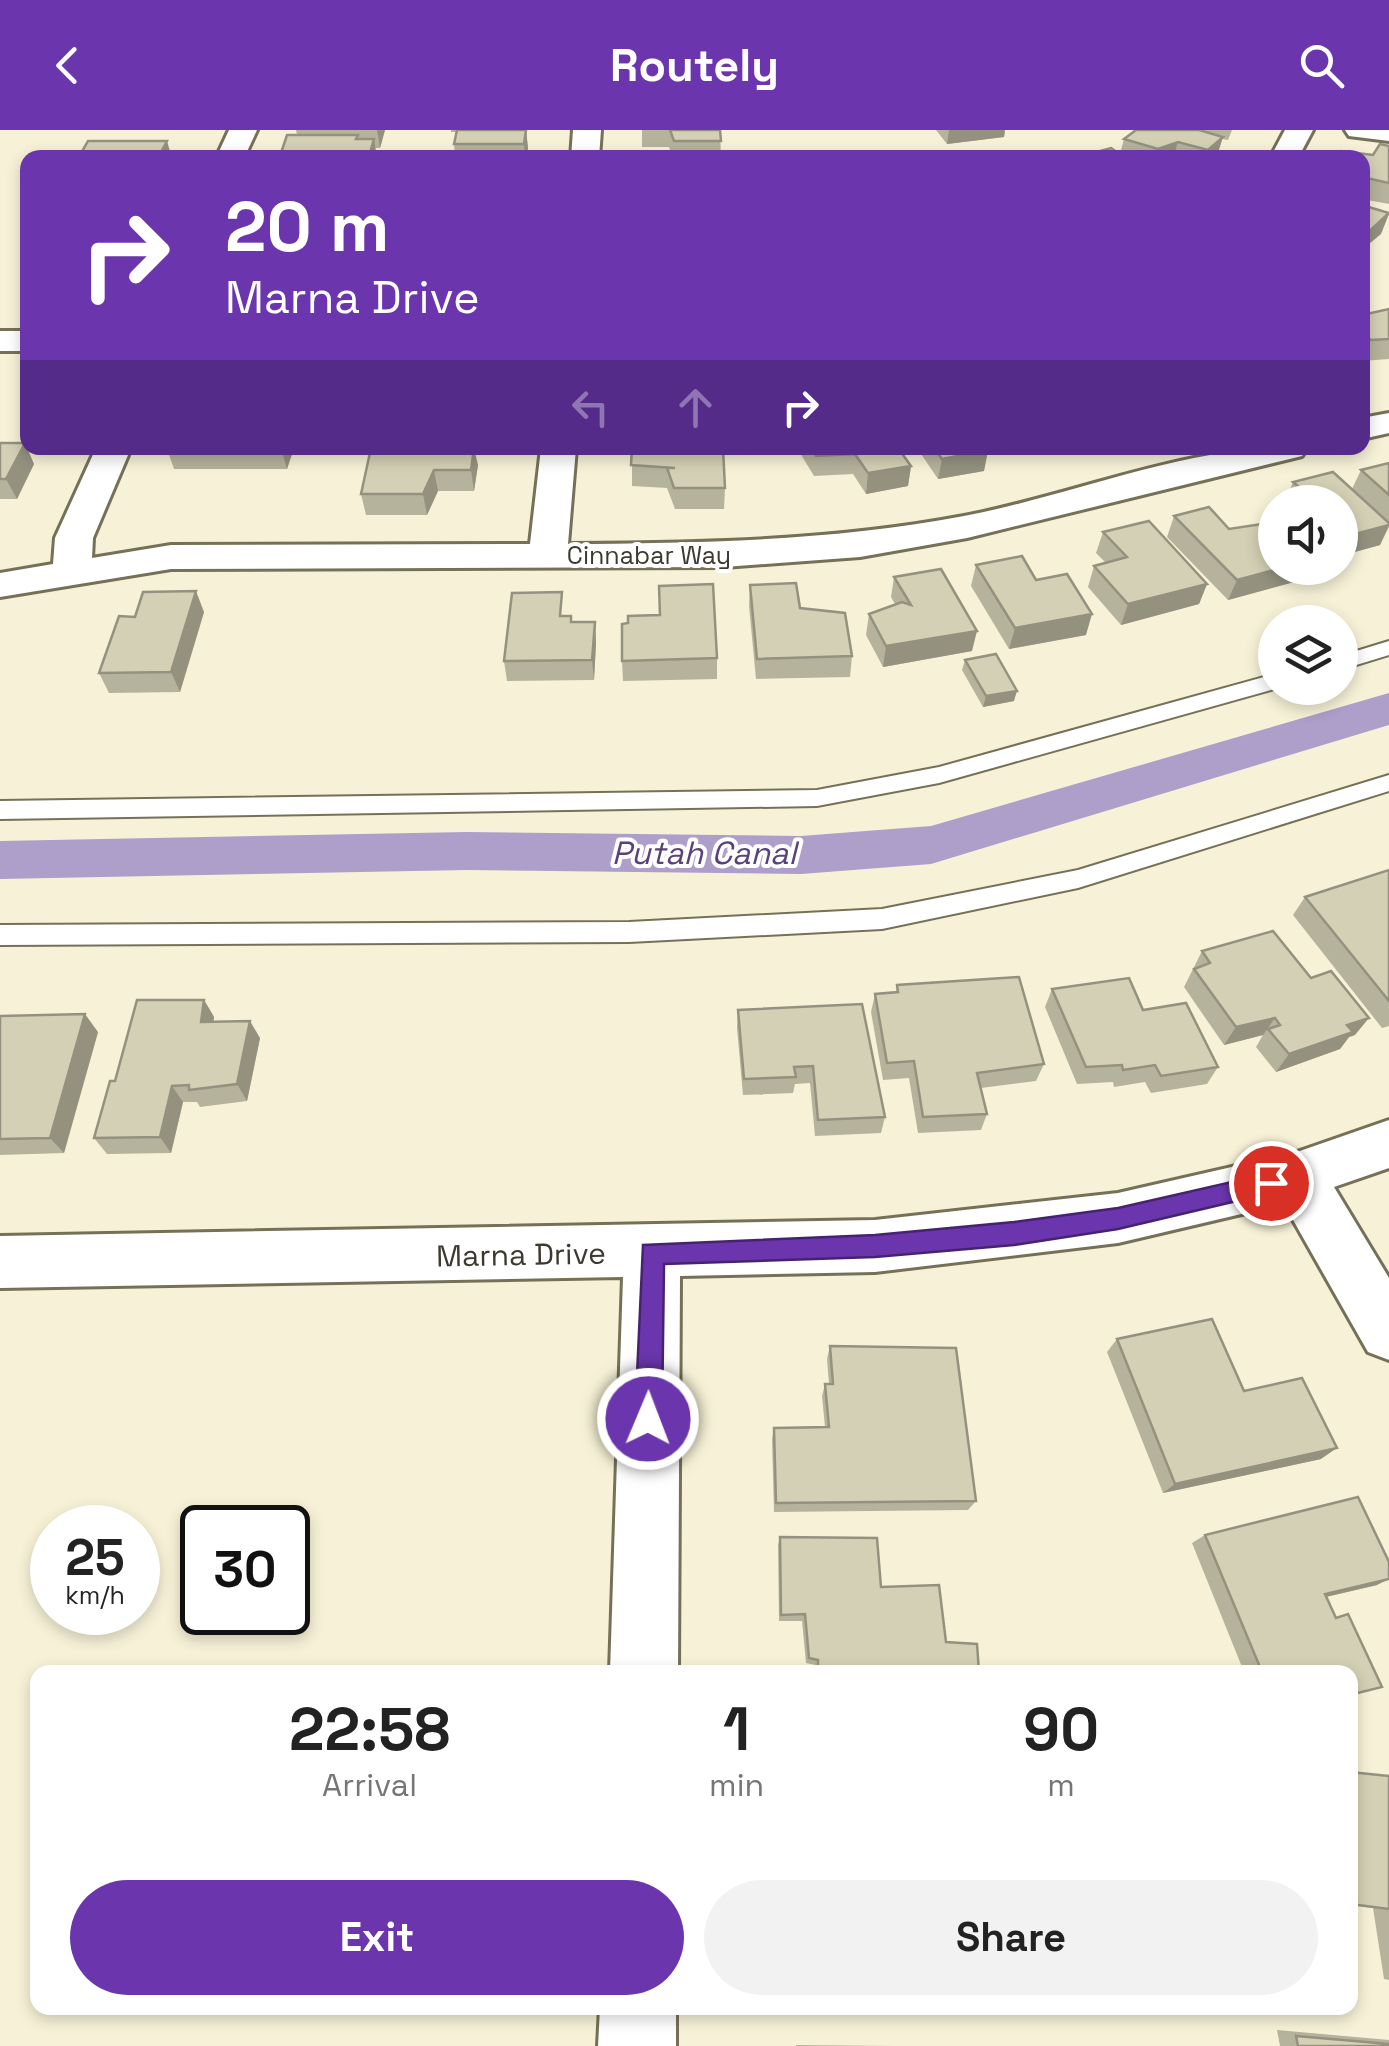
<!DOCTYPE html>
<html lang="en">
<head>
<meta charset="utf-8">
<style>
  :root { --surface:#fff; --page:#f2f2f2; --text:#222; --muted:#767676; --accent:#6b36ad }
  body { margin:0; font-family:"Space Grotesk",sans-serif; background:var(--page); color:var(--text); height:100vh; display:flex; flex-direction:column; font-size:38px; white-space:nowrap }
  * { box-sizing:border-box; margin:0 }
  p { font-size:32px; color:var(--muted) }
  .icon { flex:none; width:55px; height:55px; fill:none; stroke:currentColor; stroke-width:2; stroke-linecap:round; stroke-linejoin:round }
  .map { position:relative; flex:1; overflow:hidden }
  .details { position:absolute; left:30px; top:1535px; width:1328px; height:350px; display:flex; flex-direction:column; background:var(--surface); border-radius:20px; box-shadow:0 5px 15px #0003 }
  .details>* { flex:none }
  .banner { position:absolute; left:20px; top:20px; width:1350px; height:305px; border-radius:20px; box-shadow:0 5px 15px #0003; background:#6b36ad; color:#fff; overflow:hidden }
  .controls { position:absolute; left:1258px; top:355px; display:grid; gap:20px }
  .controls a { display:grid; place-items:center; width:100px; height:100px; border-radius:50%; background:var(--surface); box-shadow:0 5px 15px #0003; font-size:50px }
  .speed { position:absolute; left:30px; top:1375px; display:flex; gap:20px; font-size:50px; font-weight:700; text-align:center }
  .speed>* { display:grid; place-content:center; width:130px; height:130px; border-radius:50%; background:var(--surface); box-shadow:0 5px 15px #0003; line-height:1 }
  .speed small { font-size:25px; font-weight:400 }
  .speed .limit { border:5px solid #111; border-radius:15px; background:#fff; color:#111 }
  .pin { position:absolute; display:grid; place-items:center; width:85px; height:85px; color:#fff; margin:-42px; border:5px solid #fff; border-radius:50%; box-shadow:0 2px 10px #0007 }
  .me { position:absolute; width:110px; margin:-55px; rotate:1deg; stroke-linejoin:round; filter:drop-shadow(0 0 8px #0008) }
  .turn { display:flex; align-items:center; gap:35px; height:210px; padding:0 40px; font-size:45px }
  .turn .icon { width:130px; height:130px; stroke-width:2.5 }
  .turn b { display:block; font-size:70px; line-height:85px }
  .lanes { display:flex; align-items:center; height:95px; padding:0 40px; background:#0003; justify-content:center; gap:50px; direction:ltr }
  .lanes .off { opacity:.35 }
  .eta { display:flex; justify-content:space-evenly; align-items:center; height:170px; text-align:center }
  .eta b { font-size:60px; font-weight:800; line-height:70px }
  .button { display:flex; gap:20px; margin-top:auto; padding:20px 40px }
  .button a { flex:1; height:115px; border-radius:60px; background:var(--accent); color:#fff; font-size:40px; font-weight:800; line-height:115px; text-align:center }
  .button a+a { background:var(--page); color:var(--text) }
  header { display:flex; justify-content:space-between; align-items:center; height:130px; padding:0 40px; background:var(--accent); color:#fff; font-size:45px; font-weight:800 }
  .map>svg:first-child { display:block }
  .lines { fill:none; stroke-linecap:round; stroke-linejoin:round }
  .canal { fill:#ad9eca; fill-rule:evenodd }
  .service-casing { stroke:#757159; stroke-width:4 }
  .minor-casing { stroke:#757159; stroke-width:6 }
  .service { fill:#fff; fill-rule:evenodd }
  .minor { fill:#fff; fill-rule:evenodd }
  .wall { fill:#b6b39c }
  .shaded-wall { fill:#94927f }
  .building { fill:#d4d0b5; stroke:#94927f; stroke-width:2.5 }
  .route { fill:#6b36ad; stroke:#462370; stroke-width:2.5 }
  .labels { text-anchor:middle; stroke-width:8; stroke-linejoin:round; paint-order:stroke }
  .far-street-label { font-size:25px; fill:#3c3a2f; stroke:#fff }
  .street-label { font-size:30px; fill:#3c3a2f; stroke:#fff }
  .water-label { font-size:32px; font-style:italic; fill:#58427b; stroke:#fff }
</style>
</head>
<body>
<header><svg class="icon" aria-label="back" viewBox="0 0 24 24"><path d="M15 5l-7 7 7 7"/></svg>Routely<svg class="icon" aria-label="search" viewBox="0 0 24 24"><circle cx="10" cy="10" r="6"/><path d="M15 15l6 6"/></svg></header>
<div class="map">
<svg width="1389" height="1916" viewBox="0 0 1389 1916">
  <rect width="100%" height="100%" fill="#f7f2d7"/>
  <g class="lines">
    <!-- canal -->
    <polygon class="canal" points="1389,563 1389,595 931,734 801,744 467,740 0,749 0,711 467,702 801,706 931,696"/>
    <!-- service casing -->
    <g class="service-casing">
      <g id="service">
        <polygon points="1389,511 1389,525 1340,540 1340,526"/>
        <polygon points="1275,544 1278,558 939,653 817,676 0,689 0,671 817,660 939,637"/>
        <polygon points="1389,645 1389,661 1078,758 882,799 629,812 0,815 0,795 629,792 882,779 1078,740"/>
      </g>
    </g>
    <!-- minor casing -->
    <g class="minor-casing">
      <g id="minor">
        <polygon points="229,0 257,0 244,28 216,28"/>
        <polygon points="573,0 601,0 599,28 571,28"/>
        <polygon points="1285,0 1313,0 1298,28 1270,28"/>
        <polygon points="1345,0 1389,0 1389,11 1349,6"/>
        <rect x="0" y="201" width="28" height="20"/>
        <polygon points="1389,283 1389,303 1362,309 1362,288"/>
        <path d="M96,318H131L93,408L92,428L171,415L530,414L541,318H576L568,414C701,413 832,411 964,386C1072,366 1198,311 1307,318L1302,326L967,408L860,427L724,437L171,439L0,467V443L53,434L55,408Z"/>
        <polygon points="1389,990 1389,1038 1334,1057 1389,1148 1389,1230 1368,1222 1284,1074 1118,1113 875,1142 680,1146 678,1542 610,1542 623,1147 0,1158 0,1106 875,1090 1118,1063 1297,1022"/>
        <polygon points="600,1878 676,1878 676,1916 598,1916"/>
      </g>
    </g>
    <!-- service -->
    <use href="#service" class="service"/>
    <!-- minor -->
    <use href="#minor" class="minor"/>
  </g>
  <!-- wall -->
  <g class="wall">
    <polygon points="296,0 385,0 380,18 375,18 377,28 280,28 297,5"/>
    <polygon points="451,0 526,0 528,18 526,28 455,25 454,14 456,2 451,2"/>
    <polygon points="642,0 720,0 721,28 673,28 669,17 642,17"/>
    <polygon points="936,0 1005,0 1004,7 947,14"/>
    <polygon points="1136,0 1232,0 1228,10 1222,9 1216,28 1074,28 1120,24 1124,9"/>
    <polygon points="1389,16 1389,74 1362,69 1362,28 1373,25"/>
    <polygon points="1389,179 1389,229 1362,231 1362,185"/>
    <polygon points="0,313 34,334 17,369 0,369"/>
    <polygon points="294,318 287,339 174,339 167,319"/>
    <polygon points="371,318 478,335 474,361 438,361 427,385 366,385 361,364"/>
    <polygon points="632,318 725,358 724,379 675,379 667,358 632,356"/>
    <polygon points="797,318 898,318 911,336 908,356 866,364 853,344 814,346"/>
    <polygon points="917,318 986,318 988,320 984,341 938,349"/>
    <polygon points="1389,333 1389,397 1380,415 1340,426 1340,372 1285,372 1293,352 1352,359 1361,340"/>
    <polygon points="1174,386 1229,399 1275,438 1311,438 1305,449 1228,470 1167,407"/>
    <polygon points="1103,402 1207,454 1199,474 1121,495 1088,457 1094,436 1106,433 1096,423"/>
    <polygon points="976,435 1086,505 1009,519 971,456"/>
    <polygon points="894,447 972,521 883,537 866,505 869,484 895,474 891,467"/>
    <polygon points="750,455 800,478 852,526 850,547 756,549 749,476"/>
    <polygon points="204,482 180,562 109,563 99,543 135,487"/>
    <polygon points="564,486 571,486 572,492 595,492 596,513 594,550 507,551 504,531"/>
    <polygon points="717,528 717,549 623,551 622,531"/>
    <polygon points="965,530 1014,571 983,577 962,540"/>
    <polygon points="1389,740 1389,896 1382,898 1293,785 1305,767"/>
    <polygon points="1202,821 1355,905 1349,907 1340,919 1276,942 1256,917 1263,905 1224,915 1184,857"/>
    <polygon points="897,855 1044,934 1036,951 981,958 987,984 981,1000 918,1003 909,948 883,950 871,882 875,864 896,862"/>
    <polygon points="1052,859 1143,880 1218,937 1207,954 1151,963 1145,952 1114,957 1113,952 1077,954 1045,877"/>
    <polygon points="204,870 214,887 213,892 260,908 247,971 200,977 197,972 183,972 171,1023 107,1024 94,1008 115,951"/>
    <polygon points="738,880 885,987 881,1003 815,1006 810,953 795,954 793,963 743,965 737,898"/>
    <polygon points="0,886 98,902 64,1023 0,1025"/>
    <polygon points="1117,1209 1321,1329 1163,1363 1107,1222"/>
    <polygon points="830,1216 976,1371 968,1380 774,1382 772,1309 774,1298 825,1297 822,1266 825,1254 829,1254 827,1229"/>
    <polygon points="1205,1405 1377,1455 1326,1467 1336,1488 1350,1542 1244,1542 1192,1413"/>
    <polygon points="780,1407 881,1457 979,1542 815,1542 815,1535 806,1533 802,1491 779,1491 778,1415"/>
    <polygon points="1350,1642 1389,1646 1389,1850 1384,1849 1373,1778 1350,1775"/>
    <polygon points="1277,1900 1389,1910 1389,1916 1280,1916"/>
    <polygon points="796,1915 896,1916 796,1916"/>
  </g>
  <!-- shaded-wall -->
  <g class="shaded-wall">
    <polygon points="377,0 385,0 380,18"/>
    <polygon points="526,0 528,18 526,28 525,28 524,14"/>
    <polygon points="949,0 1005,0 1004,7 947,14"/>
    <polygon points="1223,7 1217,26 1216,28 1206,28 1208,20"/>
    <polygon points="374,9 377,28 369,28 369,26"/>
    <polygon points="167,11 172,28 159,28 159,26"/>
    <polygon points="1178,12 1173,28 1156,28 1158,19"/>
    <polygon points="1389,84 1381,104 1362,120 1362,108"/>
    <polygon points="25,313 34,334 17,369 6,349"/>
    <polygon points="281,318 294,318 287,339"/>
    <polygon points="474,318 478,335 474,361 471,340"/>
    <polygon points="1070,318 1093,318 1068,323"/>
    <polygon points="988,320 984,341 938,349 942,329"/>
    <polygon points="911,336 908,356 866,364 868,343"/>
    <polygon points="434,340 438,361 427,385 423,364"/>
    <polygon points="1389,395 1380,415 1340,426 1340,408"/>
    <polygon points="1282,438 1311,438 1305,449 1228,470 1237,450"/>
    <polygon points="1207,454 1199,474 1121,495 1128,474"/>
    <polygon points="196,461 204,482 180,562 171,542"/>
    <polygon points="1092,484 1086,505 1009,519 1015,498"/>
    <polygon points="595,492 596,513 594,550 592,530"/>
    <polygon points="977,501 972,521 883,537 886,516"/>
    <polygon points="1017,561 1014,571 983,577 986,566"/>
    <polygon points="204,870 214,887 211,909 201,892"/>
    <polygon points="85,884 98,902 64,1023 50,1008"/>
    <polygon points="1275,888 1263,905 1224,915 1236,897"/>
    <polygon points="1369,888 1355,905 1349,907 1340,919 1276,942 1289,924 1347,895"/>
    <polygon points="250,891 260,908 247,971 237,954"/>
    <polygon points="172,956 183,972 171,1023 160,1007"/>
    <polygon points="1337,1318 1321,1329 1163,1363 1175,1354"/>
    <polygon points="1389,1449 1377,1455 1308,1471 1325,1464"/>
  </g>
  <!-- building -->
  <g class="building">
    <polygon points="457,0 526,0 524,14 454,14"/>
    <polygon points="670,0 720,0 721,11 674,11"/>
    <polygon points="1136,0 1199,0 1223,7 1208,20 1178,12 1158,19 1124,9"/>
    <polygon points="287,5 358,5 356,9 374,9 369,26 280,26"/>
    <polygon points="88,11 167,11 159,26 132,28 96,28 97,25 80,25"/>
    <polygon points="1380,14 1389,16 1389,53 1362,47 1362,28 1337,28 1341,21 1373,25"/>
    <polygon points="1111,18 1125,28 1074,28"/>
    <polygon points="420,25 526,25 525,28 420,28"/>
    <polygon points="1362,75 1389,83 1362,108"/>
    <polygon points="1389,179 1389,209 1371,210 1362,203 1362,185"/>
    <polygon points="0,313 25,313 6,349 0,349"/>
    <polygon points="167,318 281,318 167,319"/>
    <polygon points="371,318 474,318 471,340 434,340 423,364 361,364"/>
    <polygon points="632,318 723,318 725,358 674,358 667,338 675,338 631,335"/>
    <polygon points="811,318 898,318 911,336 868,343 855,324 816,326"/>
    <polygon points="934,318 986,318 988,320 942,329"/>
    <polygon points="1389,333 1389,365 1361,340"/>
    <polygon points="1333,342 1389,393 1389,395 1340,408 1340,372 1317,372 1293,352"/>
    <polygon points="1209,377 1229,399 1275,392 1275,438 1282,438 1237,450 1174,386"/>
    <polygon points="1149,391 1207,454 1128,474 1094,436 1127,427 1103,402"/>
    <polygon points="1022,426 1036,450 1067,444 1092,484 1015,498 976,435"/>
    <polygon points="941,439 977,501 886,516 869,484 902,472 911,475 894,447"/>
    <polygon points="796,453 800,478 845,483 852,526 757,529 750,455"/>
    <polygon points="713,454 717,528 622,531 622,494 628,493 628,486 660,485 659,456"/>
    <polygon points="196,461 171,542 99,543 119,486 135,487 143,462"/>
    <polygon points="562,462 560,486 571,486 571,492 595,492 592,530 504,531 512,463"/>
    <polygon points="996,524 1017,561 986,566 965,530"/>
    <polygon points="1389,740 1389,871 1305,767"/>
    <polygon points="1273,801 1311,848 1331,841 1369,888 1347,895 1353,902 1289,924 1268,899 1280,895 1275,888 1236,897 1194,839 1210,833 1202,821"/>
    <polygon points="1019,847 1044,934 977,943 987,984 923,987 914,931 887,933 875,864 898,862 897,855"/>
    <polygon points="1129,848 1143,880 1186,873 1218,937 1161,946 1155,935 1123,940 1122,935 1086,937 1052,859"/>
    <polygon points="137,870 204,870 201,892 250,891 237,954 189,960 189,955 172,956 160,1007 94,1008 110,951 115,951"/>
    <polygon points="862,874 885,987 818,990 813,936 794,937 796,947 744,949 738,880"/>
    <polygon points="85,884 50,1008 0,1009 0,886"/>
    <polygon points="1212,1189 1244,1261 1302,1248 1337,1318 1175,1354 1117,1209"/>
    <polygon points="830,1216 956,1218 976,1371 776,1373 774,1298 829,1297 825,1254 833,1254"/>
    <polygon points="1358,1367 1389,1432 1389,1449 1325,1464 1336,1488 1348,1484 1382,1557 1350,1565 1350,1542 1262,1542 1205,1405"/>
    <polygon points="780,1407 877,1408 881,1457 939,1455 946,1512 977,1514 979,1542 818,1542 818,1530 809,1528 805,1484 781,1485"/>
    <polygon points="1350,1642 1389,1646 1389,1779 1350,1774"/>
    <polygon points="1296,1906 1389,1914 1389,1916 1298,1916"/>
  </g>
  <!-- route -->
  <polygon class="route" points="1271,1043 1283,1053 1279,1061 1118,1099 1014,1115 875,1127 664,1134 662,1289 658,1298 648,1302 639,1298 635,1289 643,1115 875,1105 1014,1092 1118,1078"/>
  <g class="labels">
    <!-- far-street labels -->
    <g class="far-street-label">
      <text x="649" y="434">Cinnabar Way</text>
    </g>
    <!-- street labels -->
    <g class="street-label">
      <text transform="translate(521 1125) rotate(-1)" y="10">Marna Drive</text>
    </g>
    <!-- water labels -->
    <g class="water-label">
      <text x="704" y="734">Putah Canal</text>
    </g>
  </g>
</svg>
<div class="controls">
<a><svg class="icon" aria-label="sound" viewBox="0 0 24 24"><path d="M4 9h4l5-4v14l-5-4H4zM17 9q2 3 0 6"/></svg></a>
<a><svg class="icon" aria-label="layers" viewBox="0 0 24 24"><path d="M12 4l9 5-9 5-9-5zM3 14l9 5 9-5"/></svg></a>
</div>
<div class="speed"><div>25<small>km/h</small></div><div class="limit">30</div></div>
<div class="pin" style="left:1271px;top:1053px;background:#d93025"><svg class="icon" aria-label="arrive" viewBox="0 0 24 24"><path d="M6 21V4h12l-3 4 3 4H6"/></svg></div>
<svg class="me" style="left:648px;top:1289px" viewBox="-20 -20 40 40"><circle r="17" fill="#6b36ad" stroke="#fff" stroke-width="3"/><path d="M0-11L8 9 0 5-8 9z" fill="#fff"/></svg>
<div class="banner">
<div class="turn"><svg class="icon" aria-label="right" viewBox="0 0 24 24"><path d="M7 20v-9h11M14 6l5 5-5 5"/></svg><div><b>20 m</b>Marna Drive</div></div>
<div class="lanes"><svg class="icon off" aria-label="left" viewBox="0 0 24 24"><path d="M17 20v-9H6M10 6l-5 5 5 5"/></svg><svg class="icon off" aria-label="ahead" viewBox="0 0 24 24"><path d="M12 20V5M6 11l6-6 6 6"/></svg><svg class="icon" aria-label="right" viewBox="0 0 24 24"><path d="M7 20v-9h11M14 6l5 5-5 5"/></svg></div>
</div>
<section class="details">
<div class="eta">
<div><b>22:58</b><p>Arrival</p></div>
<div><b>1</b><p>min</p></div>
<div><b>90</b><p>m</p></div>
</div>
<div class="button"><a>Exit</a><a>Share</a></div>
</section>
</div>
</body>
</html>
